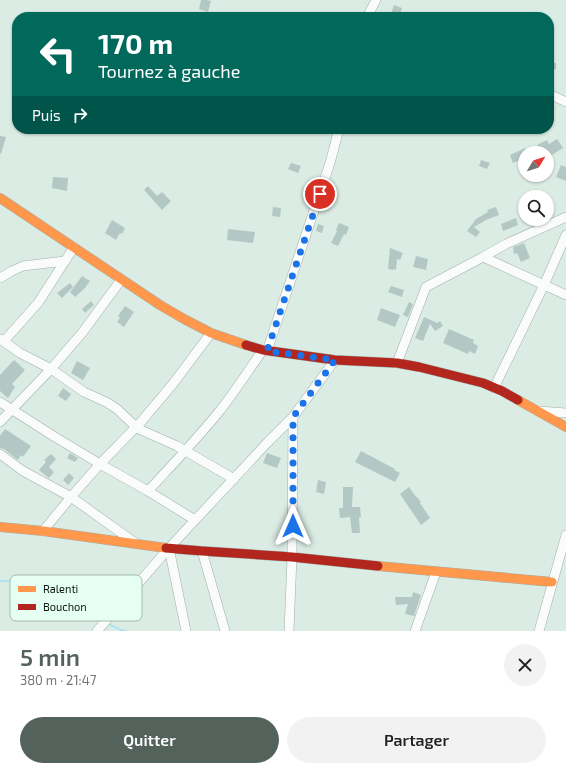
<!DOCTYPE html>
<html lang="fr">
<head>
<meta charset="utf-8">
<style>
  :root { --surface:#fff; --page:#f2f2f2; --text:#202124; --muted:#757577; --accent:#54625c }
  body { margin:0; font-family:"Exo 2",sans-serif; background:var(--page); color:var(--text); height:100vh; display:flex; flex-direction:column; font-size:15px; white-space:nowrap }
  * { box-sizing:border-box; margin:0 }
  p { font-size:13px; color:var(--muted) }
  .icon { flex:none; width:22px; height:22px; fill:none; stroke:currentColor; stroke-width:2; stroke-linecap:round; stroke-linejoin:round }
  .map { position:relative; height:631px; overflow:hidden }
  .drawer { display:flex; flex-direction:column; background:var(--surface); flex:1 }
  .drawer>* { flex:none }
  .hud { position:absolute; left:12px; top:12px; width:542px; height:122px; border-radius:16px; box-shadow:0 1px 3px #0004; background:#00695c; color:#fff; overflow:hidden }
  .needle { width:26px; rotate:51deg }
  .tools { position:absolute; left:518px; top:146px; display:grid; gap:8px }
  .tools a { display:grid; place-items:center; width:36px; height:36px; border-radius:50%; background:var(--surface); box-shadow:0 1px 3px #0004; font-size:20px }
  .pin { position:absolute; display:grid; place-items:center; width:34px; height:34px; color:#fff; margin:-17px; border:2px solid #fff; border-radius:50%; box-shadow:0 1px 4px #0007 }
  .me { position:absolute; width:44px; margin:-22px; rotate:0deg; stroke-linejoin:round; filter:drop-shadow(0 0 3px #0008) }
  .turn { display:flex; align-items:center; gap:14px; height:84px; padding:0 20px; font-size:18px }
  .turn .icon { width:52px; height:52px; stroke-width:2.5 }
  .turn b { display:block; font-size:28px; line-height:34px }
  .then { display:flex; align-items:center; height:38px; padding:0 20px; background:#0003; gap:8px; font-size:15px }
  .round { display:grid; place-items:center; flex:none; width:42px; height:42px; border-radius:21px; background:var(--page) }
  .overview { display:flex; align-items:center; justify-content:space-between; height:68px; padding:0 20px }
  h1 { font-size:24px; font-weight:600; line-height:30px; color:var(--accent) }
  .cta { display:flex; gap:8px; margin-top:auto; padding:8px 20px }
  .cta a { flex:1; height:46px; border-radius:24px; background:var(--accent); color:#fff; font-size:16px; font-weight:600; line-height:46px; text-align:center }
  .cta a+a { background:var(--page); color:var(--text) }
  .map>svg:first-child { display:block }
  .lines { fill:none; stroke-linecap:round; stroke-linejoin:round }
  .stream { stroke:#aee4ec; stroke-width:2 }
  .building { fill:#b3c8c4 }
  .street-casing { stroke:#a0aea8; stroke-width:10 }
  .slow-casing { stroke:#a0aea8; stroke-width:10 }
  .jam-casing { stroke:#a0aea8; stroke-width:10 }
  .street { stroke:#fafcfb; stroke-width:9 }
  .slow { stroke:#ff974d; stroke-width:9 }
  .jam { stroke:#b3261e; stroke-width:9 }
  .route { stroke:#1a73e8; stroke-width:7; stroke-dasharray:0 12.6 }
  .key { fill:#e6fff3; stroke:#a5b9b0; stroke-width:1 }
  .key-label { font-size:11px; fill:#0c1712 }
</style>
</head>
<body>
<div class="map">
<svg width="566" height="631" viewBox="0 0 566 631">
  <rect width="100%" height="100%" fill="#dbece4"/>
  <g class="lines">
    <!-- stream -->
    <g class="stream">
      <polyline points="0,581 11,581 62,592 81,595 96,619 102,622"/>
      <polyline points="108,624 121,630 126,631"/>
    </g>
  </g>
  <!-- building -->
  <g class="building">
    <polygon points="201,0 207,0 211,1 208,12 199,9"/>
    <polygon points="394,5 402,8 399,17 391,14"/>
    <rect x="549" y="63" width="7" height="6"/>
    <polygon points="0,136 6,137 1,154 0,153"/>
    <polygon points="557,139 563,148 547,158 547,153 542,153 537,145 547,140 549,144"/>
    <polygon points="525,148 525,158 513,163 510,155"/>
    <polygon points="481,160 490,163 487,169 479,166"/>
    <polygon points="291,163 301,166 298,173 288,169"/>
    <polygon points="561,165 566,167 566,181 556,177"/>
    <polygon points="53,177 68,178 67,191 52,188"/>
    <polygon points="148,186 157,196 162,192 171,201 162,210 144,190"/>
    <polygon points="273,207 281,208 280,217 272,216"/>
    <polygon points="496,207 499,215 488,219 474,227 480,232 476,237 467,231 476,219 488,212 487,210"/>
    <polygon points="516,218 518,225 503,231 501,224"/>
    <polygon points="112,220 125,228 122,234 120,233 116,240 105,233"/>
    <polygon points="339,223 349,227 346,235 344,234 338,246 331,243 337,231 336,230"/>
    <polygon points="318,224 324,226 322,233 316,231"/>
    <polygon points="228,229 255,232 253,243 227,240"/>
    <polygon points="524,243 530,258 521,262 517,253 514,254 513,247"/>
    <polygon points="390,248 403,253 400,260 397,259 396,270 394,269 393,270 388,269"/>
    <polygon points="416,256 428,259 426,270 413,267"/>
    <polygon points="82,276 90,281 85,288 75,297 70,292"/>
    <polygon points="70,283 73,287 62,298 57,293"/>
    <polygon points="391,286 404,290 402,297 388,292"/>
    <polygon points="91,301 94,305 85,313 82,309"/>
    <polygon points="409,302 413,304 408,317 403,315"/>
    <polygon points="125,306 134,312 124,327 117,322 120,318 118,316"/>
    <polygon points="381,308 400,315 395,327 377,320"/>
    <polygon points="424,317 437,323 440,321 443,326 435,331 430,324 423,341 415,338"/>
    <polygon points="449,329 474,340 473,343 478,346 475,354 469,351 468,354 443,343"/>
    <polygon points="14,360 25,370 12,384 15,387 8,398 0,391 0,375"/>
    <polygon points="77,361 90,368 83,380 71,373"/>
    <polygon points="63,388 71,394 66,401 58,396"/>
    <polygon points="5,429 31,446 23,457 21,455 18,460 4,449 0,448 0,436"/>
    <polygon points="361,451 395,469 394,470 400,473 395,482 355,462"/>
    <polygon points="70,453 78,458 75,462 67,458"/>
    <polygon points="267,453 281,458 277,468 263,463"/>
    <polygon points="51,454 56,459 49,467 54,472 49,478 39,470 46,462 44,460"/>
    <polygon points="69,473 74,478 68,485 63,480"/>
    <polygon points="318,480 326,482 324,494 316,492"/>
    <polygon points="343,487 353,487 352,507 360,507 361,517 359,517 360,533 352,533 350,517 340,518 339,508 343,508"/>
    <polygon points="409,487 416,497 417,497 421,502 420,503 430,518 421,525 400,494"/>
    <polygon points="413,592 421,595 414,616 405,614 408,604 396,605 395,597 412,597"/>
  </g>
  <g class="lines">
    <!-- street casing -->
    <g class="street-casing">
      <g id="street">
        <polyline points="367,17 376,0"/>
        <polyline points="549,94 566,102"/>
        <polyline points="483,257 566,295"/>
        <polyline points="0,278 12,271 23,266 65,261"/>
        <polyline points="0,339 20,353 51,369 84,392 108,403 117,409 136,427 141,430 177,446 234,479"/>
        <polyline points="4,341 38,303 74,247"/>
        <polyline points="267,351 330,163 339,129"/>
        <polyline points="397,363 426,287 483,257 506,244 566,217"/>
        <polyline points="494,388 544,285 566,235"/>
        <polyline points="0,402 55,437 100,464 148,491 195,520"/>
        <polyline points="539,411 566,413"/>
        <polyline points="0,422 51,369 82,333 121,280"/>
        <polyline points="0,454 23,471 71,497 134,542"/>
        <path d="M148,491C172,465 196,440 218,413C234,393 248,371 263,350"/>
        <polyline points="43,531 71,497 100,464 140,423 172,385 211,333"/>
        <polyline points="169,548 186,631"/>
        <polyline points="202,551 225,631"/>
        <polyline points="97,631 169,548 267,443 293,417 335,360"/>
        <polyline points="289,631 292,557 293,417"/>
        <polyline points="415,631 436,572"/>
        <polyline points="539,631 566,535"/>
      </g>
    </g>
    <!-- slow casing -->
    <g class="slow-casing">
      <g id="slow">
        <polyline points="0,198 160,305 184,319 211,333 246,345"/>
        <polyline points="518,400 566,427"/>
        <polyline points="0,527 43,531 166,548"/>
        <polyline points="378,566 552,582"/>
      </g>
    </g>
    <!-- jam casing -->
    <g class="jam-casing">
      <g id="jam">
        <polyline points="246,345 263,350 335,360 397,363 419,367 483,383 502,391 518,400"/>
        <polyline points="166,548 202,551 292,557 378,566"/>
      </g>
    </g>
    <!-- street -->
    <use href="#street" class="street"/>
    <!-- slow -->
    <use href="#slow" class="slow"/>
    <!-- jam -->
    <use href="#jam" class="jam"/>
  </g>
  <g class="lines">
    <!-- route -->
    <polyline class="route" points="293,526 293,417 335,360 267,351 320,194"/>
  </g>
  <!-- legend -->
  <rect x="10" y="575" width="132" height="46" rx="6" class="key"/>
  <rect x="18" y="586" width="18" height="6" fill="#ff974d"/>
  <rect x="18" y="604" width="18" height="6" fill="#b3261e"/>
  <g class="key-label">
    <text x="43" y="593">Ralenti</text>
    <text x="43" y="611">Bouchon</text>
  </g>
</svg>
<div class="tools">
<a><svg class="needle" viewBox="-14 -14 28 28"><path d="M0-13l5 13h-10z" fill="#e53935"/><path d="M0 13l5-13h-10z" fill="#757577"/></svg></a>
<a><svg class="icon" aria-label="search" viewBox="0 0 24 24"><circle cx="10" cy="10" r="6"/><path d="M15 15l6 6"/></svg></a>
</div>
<div class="pin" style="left:320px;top:194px;background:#d93025"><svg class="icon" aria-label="arrive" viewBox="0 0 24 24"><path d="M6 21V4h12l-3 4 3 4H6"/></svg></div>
<svg class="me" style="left:293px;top:526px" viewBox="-20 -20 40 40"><path d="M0-17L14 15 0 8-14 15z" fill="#1a73e8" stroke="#fff" stroke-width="4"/></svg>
<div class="hud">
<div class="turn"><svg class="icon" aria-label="left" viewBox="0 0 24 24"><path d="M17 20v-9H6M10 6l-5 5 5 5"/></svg><div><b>170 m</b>Tournez à gauche</div></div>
<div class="then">Puis<svg class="icon" aria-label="right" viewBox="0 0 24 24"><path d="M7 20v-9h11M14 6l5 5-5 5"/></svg></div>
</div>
</div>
<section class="drawer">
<div class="overview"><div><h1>5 min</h1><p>380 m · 21:47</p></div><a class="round"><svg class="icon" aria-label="close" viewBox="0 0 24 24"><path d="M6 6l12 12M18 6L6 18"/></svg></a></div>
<div class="cta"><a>Quitter</a><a>Partager</a></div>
</section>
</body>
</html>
